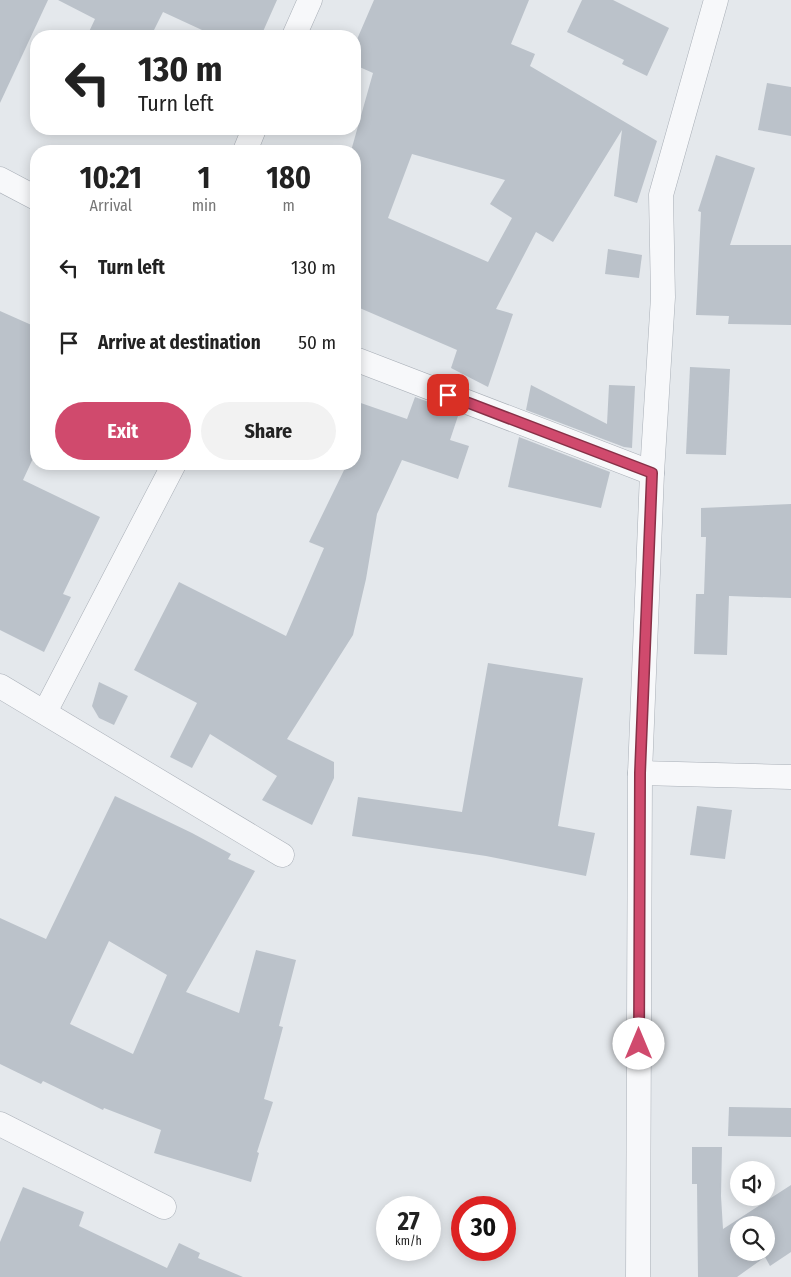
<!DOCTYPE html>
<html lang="en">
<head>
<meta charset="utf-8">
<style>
  :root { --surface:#fff; --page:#f2f2f2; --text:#222; --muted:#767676; --accent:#d04a6d }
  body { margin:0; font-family:"Fira Sans Condensed",sans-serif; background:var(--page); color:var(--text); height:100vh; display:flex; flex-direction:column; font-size:19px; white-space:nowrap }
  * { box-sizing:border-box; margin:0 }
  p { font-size:16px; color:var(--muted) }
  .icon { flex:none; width:28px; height:28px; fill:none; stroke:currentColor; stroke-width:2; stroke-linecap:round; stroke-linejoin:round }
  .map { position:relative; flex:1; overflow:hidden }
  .panel { position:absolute; left:30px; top:145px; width:331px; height:325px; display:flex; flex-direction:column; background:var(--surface); border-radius:20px; box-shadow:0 2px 12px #0003 }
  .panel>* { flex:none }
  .top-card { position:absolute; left:30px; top:30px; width:331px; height:105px; border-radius:20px; box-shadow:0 2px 12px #0003; background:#fff; color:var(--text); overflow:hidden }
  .buttons { position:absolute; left:730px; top:1161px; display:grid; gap:10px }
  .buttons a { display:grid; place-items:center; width:45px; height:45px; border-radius:50%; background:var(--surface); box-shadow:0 2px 12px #0003; font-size:25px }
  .speed { position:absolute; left:376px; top:1196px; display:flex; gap:10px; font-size:25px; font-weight:700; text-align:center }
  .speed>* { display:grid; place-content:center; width:65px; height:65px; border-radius:50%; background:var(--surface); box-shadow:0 2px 12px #0003; line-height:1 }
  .speed small { font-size:12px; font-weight:400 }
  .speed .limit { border:8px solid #d22; background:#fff; color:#111 }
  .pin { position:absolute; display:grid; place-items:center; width:42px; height:42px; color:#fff; margin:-21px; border-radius:10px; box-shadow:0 2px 8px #0006 }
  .me { position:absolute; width:55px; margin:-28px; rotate:0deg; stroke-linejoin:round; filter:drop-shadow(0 0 4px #0008) }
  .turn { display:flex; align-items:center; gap:18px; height:105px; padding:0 25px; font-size:22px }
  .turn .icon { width:65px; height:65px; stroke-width:2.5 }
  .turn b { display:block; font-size:35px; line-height:42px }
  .eta { display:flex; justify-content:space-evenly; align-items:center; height:85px; text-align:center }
  .eta b { font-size:30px; font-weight:700; line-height:35px }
  .button { display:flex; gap:10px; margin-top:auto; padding:10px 25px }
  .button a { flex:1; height:58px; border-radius:30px; background:var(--accent); color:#fff; font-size:20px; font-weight:700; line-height:58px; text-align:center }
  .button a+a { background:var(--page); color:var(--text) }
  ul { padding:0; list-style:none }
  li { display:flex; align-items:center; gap:15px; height:75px; padding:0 25px }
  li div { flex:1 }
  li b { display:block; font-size:19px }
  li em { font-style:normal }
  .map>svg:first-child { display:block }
  .building { fill:#bbc2ca; fill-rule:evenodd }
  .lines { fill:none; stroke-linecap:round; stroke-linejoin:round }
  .street-casing { stroke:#a9afb7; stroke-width:25 }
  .street { stroke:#f7f8fa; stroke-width:24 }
  .route-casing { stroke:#873047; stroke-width:12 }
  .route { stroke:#d04a6d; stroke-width:9 }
</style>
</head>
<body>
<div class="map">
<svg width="791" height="1277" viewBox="0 0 791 1277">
  <rect width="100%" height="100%" fill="#e4e8ec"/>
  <!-- building -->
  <g class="building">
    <polygon points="0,0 48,0 0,103"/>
    <polygon points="58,0 277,0 261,36 215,36 163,12 151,36 87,36 95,19"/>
    <path d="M374,0H529L511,44L535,54L530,66L657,141L637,203L614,196L622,130L553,242L536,232L496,309L513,314L488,387L451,368L457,350L355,306V151H351L373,73L355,65V44ZM412,154L505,180L490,204L512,218L488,262L388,218Z"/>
    <polygon points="582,0 613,0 669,28 647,76 622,64 624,60 567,32"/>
    <polygon points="767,83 791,87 791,136 758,130"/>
    <polygon points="716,155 755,168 730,245 791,245 791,325 728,324 729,316 696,315 701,212 698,211"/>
    <polygon points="608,249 642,255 639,278 605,274"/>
    <polygon points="0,311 36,327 36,452 23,480 100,517 63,594 71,597 44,652 0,630"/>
    <polygon points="690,367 730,369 726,455 686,454"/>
    <polygon points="531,385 607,424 609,385 635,386 632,448 624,447 526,410"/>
    <polygon points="415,397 459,413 450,440 469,446 458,479 402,460 377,514 366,579 353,635 287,739 334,762 334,778 312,825 262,800 277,776 210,734 192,768 170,757 197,703 134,670 179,582 286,636 324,548 309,542 347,464 355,464 355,401 407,419"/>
    <polygon points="519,437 610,472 601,508 508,487"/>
    <polygon points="791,504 791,598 729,596 727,655 694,654 696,594 704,594 706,537 701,537 701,508"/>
    <polygon points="488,663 583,678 558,826 595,833 586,876 486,856 352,836 358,797 462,812"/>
    <polygon points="99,682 128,696 114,725 99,718 92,706"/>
    <path d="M115,796L192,833L231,854L228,859L255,871L186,992L239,1013L256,950L296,960L279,1026L283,1027L264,1099L273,1102L257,1152L259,1153L251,1182L154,1153L161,1130L104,1108L103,1110L43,1081L41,1084L0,1064V918L46,939ZM109,941L167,975L133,1054L70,1024Z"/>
    <polygon points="697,806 732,810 725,859 690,855"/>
    <polygon points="729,1107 791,1108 791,1137 728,1136"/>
    <path d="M692,1147H722L721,1196L723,1229L791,1185V1252L770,1266L765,1257L737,1277H698L697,1184H692ZM739,1225H766V1252H739Z"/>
    <polygon points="23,1187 84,1212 79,1226 167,1268 179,1243 200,1253 198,1258 243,1277 0,1277 0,1242"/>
  </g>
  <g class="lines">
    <!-- street casing -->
    <g class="street-casing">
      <g id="street">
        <polyline points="294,36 310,0"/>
        <polyline points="245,151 254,129"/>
        <polyline points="0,179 36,198"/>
        <polyline points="355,359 652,473"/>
        <polyline points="0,686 282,855"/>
        <polyline points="45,712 174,464"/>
        <polyline points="640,773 791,777"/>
        <polyline points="0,1124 164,1207"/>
        <polyline points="638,1277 640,773 652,473 663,297 661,195 716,0"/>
      </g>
    </g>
    <!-- street -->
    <use href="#street" class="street"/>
  </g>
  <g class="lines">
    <!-- route casing -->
    <g class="route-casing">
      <polyline id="route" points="448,395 652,473 640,773 639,1044"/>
    </g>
    <!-- route -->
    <use href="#route" class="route"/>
  </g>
</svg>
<div class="buttons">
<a><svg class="icon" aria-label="sound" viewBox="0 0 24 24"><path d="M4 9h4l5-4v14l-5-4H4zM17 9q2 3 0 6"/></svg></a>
<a><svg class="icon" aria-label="search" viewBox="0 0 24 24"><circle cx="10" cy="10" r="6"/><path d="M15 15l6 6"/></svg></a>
</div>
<div class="speed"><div>27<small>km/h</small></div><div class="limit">30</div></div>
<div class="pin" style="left:448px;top:395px;background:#d93025"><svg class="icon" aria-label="arrive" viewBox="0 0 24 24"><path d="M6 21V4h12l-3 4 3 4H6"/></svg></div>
<svg class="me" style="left:639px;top:1044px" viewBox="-20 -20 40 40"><circle r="19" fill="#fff"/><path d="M0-13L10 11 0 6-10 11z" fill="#d04a6d"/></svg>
<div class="top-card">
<div class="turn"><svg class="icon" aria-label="left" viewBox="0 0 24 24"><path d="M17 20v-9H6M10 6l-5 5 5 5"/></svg><div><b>130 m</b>Turn left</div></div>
</div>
<section class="panel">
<div class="eta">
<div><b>10:21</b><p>Arrival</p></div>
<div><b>1</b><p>min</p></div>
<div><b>180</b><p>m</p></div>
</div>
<ul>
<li><svg class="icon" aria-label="left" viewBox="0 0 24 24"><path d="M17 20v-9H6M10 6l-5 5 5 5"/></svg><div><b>Turn left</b></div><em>130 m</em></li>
<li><svg class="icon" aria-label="arrive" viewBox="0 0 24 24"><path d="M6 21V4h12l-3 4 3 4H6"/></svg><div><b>Arrive at destination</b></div><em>50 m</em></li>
</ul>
<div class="button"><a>Exit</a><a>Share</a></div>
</section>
</div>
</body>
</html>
